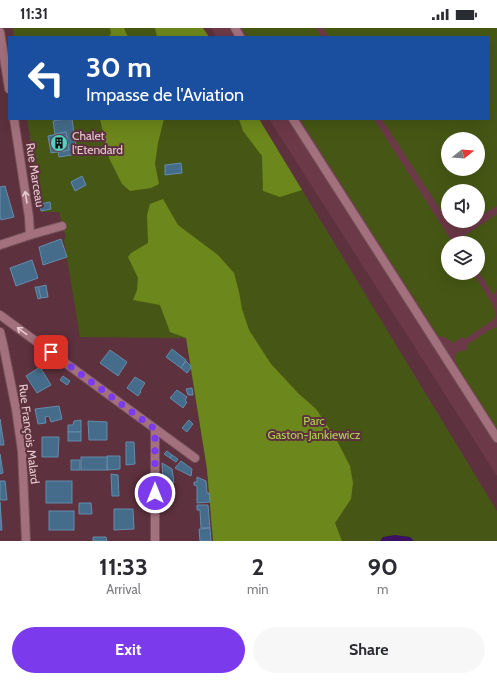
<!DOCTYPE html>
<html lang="en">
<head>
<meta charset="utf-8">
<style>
  :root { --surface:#fff; --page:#f7f7f7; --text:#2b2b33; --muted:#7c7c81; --accent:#7c3aed }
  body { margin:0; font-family:Cabin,sans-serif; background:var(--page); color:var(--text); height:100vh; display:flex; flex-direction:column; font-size:15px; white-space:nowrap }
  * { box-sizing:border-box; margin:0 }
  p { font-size:13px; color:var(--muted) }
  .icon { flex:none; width:22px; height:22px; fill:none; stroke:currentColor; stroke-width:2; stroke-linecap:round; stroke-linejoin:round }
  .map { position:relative; height:513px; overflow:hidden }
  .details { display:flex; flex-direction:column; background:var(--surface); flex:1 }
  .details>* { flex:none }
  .guide { position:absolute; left:8px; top:8px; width:481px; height:84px; border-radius:0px; box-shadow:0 4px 16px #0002; background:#1a4fa0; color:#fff; overflow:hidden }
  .needle { width:26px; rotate:73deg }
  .controls { position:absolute; left:441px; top:104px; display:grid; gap:8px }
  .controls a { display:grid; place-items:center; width:44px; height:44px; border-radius:50%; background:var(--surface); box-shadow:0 4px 16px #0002; font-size:20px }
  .pin { position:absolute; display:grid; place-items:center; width:34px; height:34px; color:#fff; margin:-17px; border-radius:8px; box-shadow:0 2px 6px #0006 }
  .me { position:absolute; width:44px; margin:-22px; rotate:0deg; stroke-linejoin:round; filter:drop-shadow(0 0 3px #0008) }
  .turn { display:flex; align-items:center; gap:14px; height:84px; padding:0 12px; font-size:18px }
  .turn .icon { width:52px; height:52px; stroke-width:2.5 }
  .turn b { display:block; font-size:28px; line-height:34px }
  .eta { display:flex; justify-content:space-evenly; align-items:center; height:68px; text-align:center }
  .eta b { font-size:24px; font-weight:800; line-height:28px }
  .action { display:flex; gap:8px; margin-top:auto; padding:8px 12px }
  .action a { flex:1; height:46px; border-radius:24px; background:var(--accent); color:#fff; font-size:16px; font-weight:800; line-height:46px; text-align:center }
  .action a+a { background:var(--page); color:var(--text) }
  .status { display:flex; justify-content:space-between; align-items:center; height:28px; padding:0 20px; background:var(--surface); direction:ltr }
  .status svg { height:11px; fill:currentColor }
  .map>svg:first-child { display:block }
  .built { fill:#6c3948; fill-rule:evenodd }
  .green { fill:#465715; fill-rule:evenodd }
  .forest { fill:#6c871b }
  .water { fill:#3c1162 }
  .building { fill:#456c8a; stroke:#658cac }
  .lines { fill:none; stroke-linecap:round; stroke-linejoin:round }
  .service-casing { stroke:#75515b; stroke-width:10 }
  .minor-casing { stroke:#75515b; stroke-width:10 }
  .service { stroke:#a3717e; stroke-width:8 }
  .minor { stroke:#a3717e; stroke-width:8 }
  .oneway { stroke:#e7cbd1 }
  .route { stroke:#7c3aed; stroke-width:7; stroke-dasharray:0 12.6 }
  .labels { text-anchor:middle; stroke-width:4; stroke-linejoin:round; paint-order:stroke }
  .poi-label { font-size:12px; fill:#e7cbd1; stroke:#5d313d; text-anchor:start }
  .street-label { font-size:12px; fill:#e7cbd1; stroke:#5d313d }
  .park-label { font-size:12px; fill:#aed24f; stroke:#5d313d }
</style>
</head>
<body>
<div class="status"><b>11:31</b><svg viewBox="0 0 49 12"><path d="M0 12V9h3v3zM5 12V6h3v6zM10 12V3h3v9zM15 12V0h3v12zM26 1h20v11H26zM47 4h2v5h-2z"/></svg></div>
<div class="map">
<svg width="497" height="513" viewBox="0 0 497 513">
  <rect width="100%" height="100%" fill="#5d313d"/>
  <!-- built -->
  <path class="built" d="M211,0H497V448L269,91H488V9H216ZM448,111H478V141H448ZM448,163H478V193H448ZM448,215H478V245H448Z"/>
  <!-- green -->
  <g class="green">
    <polygon points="13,0 203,0 209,9 14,9"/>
    <polygon points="242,0 316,0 322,9 247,9"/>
    <path d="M323,0H497V178L478,189V163H448V184L444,187L382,91H488V9H329ZM448,111H478V141H448Z"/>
    <polygon points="27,91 259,91 497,483 497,513 213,513 207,441 186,310 80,309 64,212 66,209 59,184 42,184"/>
    <path d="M300,91H374L453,215H448V245H473C480,256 494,275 496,287L493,292L465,311L461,309L454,315L442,308L439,309Z"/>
    <polygon points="497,186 497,262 494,267 478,243 478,215 460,215 458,212"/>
    <path d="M497,299V400L458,339C456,335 455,331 456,326L460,322L463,324L467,321V317L491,301Z"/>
  </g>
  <!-- forest -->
  <g class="forest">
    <polygon points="110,0 124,0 128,9 109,9 111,5"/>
    <polygon points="155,0 203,0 209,9 157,9"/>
    <polygon points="100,91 164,91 158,115 155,136 159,156 151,160 130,163 122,156 109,130"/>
    <polygon points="239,91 259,91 302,162 280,169 263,163 262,128 243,103"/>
    <polygon points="163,171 178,197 218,227 234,245 239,264 242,281 249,302 271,336 298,365 316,381 335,409 350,438 353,455 351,471 335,495 342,513 213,513 207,441 186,310 170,304 160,277 133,272 137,262 138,250 128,229 131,225 148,215 147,187 150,176"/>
  </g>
  <!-- water -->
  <polygon class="water" points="395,507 410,509 414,513 380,513 383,509"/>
  <!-- building -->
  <g class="building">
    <polygon points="65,91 72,91 77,126 59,129 58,124 69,122 66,104 55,106 53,93"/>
    <polygon points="66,104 69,122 51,125 48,108"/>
    <polygon points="181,135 182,145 165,147 165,137"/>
    <polygon points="82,148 86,157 75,163 71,154"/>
    <polygon points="5,158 14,189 1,192 0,188 0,159"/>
    <polygon points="50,174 51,181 41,183 40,176"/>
    <polygon points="61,211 67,229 43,237 39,219"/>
    <polygon points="32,232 38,250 16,258 10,240"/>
    <polygon points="46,257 48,269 41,270 38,259"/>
    <polygon points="35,259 38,259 41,270 38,271"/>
    <polygon points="172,321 186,332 181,340 166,329"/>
    <polygon points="110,322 127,334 118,348 100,335"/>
    <polygon points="186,333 190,337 191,340 187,345 181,340"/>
    <polygon points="40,339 51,357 37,365 26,348"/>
    <polygon points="63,348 70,353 67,357 60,352"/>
    <polygon points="135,349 145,355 140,363 141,364 138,368 127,360"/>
    <polygon points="192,360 193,367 188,367 186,361"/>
    <polygon points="177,362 187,369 185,372 187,374 183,380 170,370"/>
    <polygon points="59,378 62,391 51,394 49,388 45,389 46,395 38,396 35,381"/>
    <polygon points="0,391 4,417 0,417"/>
    <polygon points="81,392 81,404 68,404 68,397 73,397 74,393"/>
    <polygon points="189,392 193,396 187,404 182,400"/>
    <polygon points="88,393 107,394 107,412 89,412"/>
    <rect x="68" y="404" width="13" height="9"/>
    <polygon points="42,409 59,409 58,429 42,429"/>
    <polygon points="126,414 134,414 135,436 126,437"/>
    <polygon points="167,423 172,427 170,430 164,426"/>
    <polygon points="0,426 3,445 0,446"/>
    <polygon points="172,427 178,431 176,434 170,430"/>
    <polygon points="107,428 120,428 120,441 107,442"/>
    <rect x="81" y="429" width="26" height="13"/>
    <rect x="71" y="432" width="9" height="10"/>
    <polygon points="181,433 192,441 191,448 175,440"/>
    <polygon points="162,435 172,441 174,455 163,452"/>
    <polygon points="111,446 118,447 119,468 112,468"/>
    <polygon points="197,449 206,453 207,465 209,465 210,474 197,475 197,458 194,457 194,454 197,454"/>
    <polygon points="0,453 5,453 7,472 0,472"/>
    <rect x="46" y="453" width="26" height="22"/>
    <polygon points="0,474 2,502 0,502"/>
    <polygon points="79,475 91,475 92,486 79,486"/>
    <polygon points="197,477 208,477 210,500 201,500 200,482 197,482"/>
    <polygon points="114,481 133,481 134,501 114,502"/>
    <rect x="49" y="483" width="25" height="19"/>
    <polygon points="210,500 211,513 200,513 199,501"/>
    <polygon points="93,509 106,509 107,513 93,513"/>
  </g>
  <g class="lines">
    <!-- service casing -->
    <g class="service-casing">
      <g id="service">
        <polyline points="235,0 240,9"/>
        <polyline points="293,91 497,410"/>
        <polyline points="30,207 62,198"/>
      </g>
    </g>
    <!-- minor casing -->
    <g class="minor-casing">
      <g id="minor">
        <polyline points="0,4 9,61"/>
        <polyline points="0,217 30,207 29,189 14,91"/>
        <polyline points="0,287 195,430"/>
        <polyline points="0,304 3,316 16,381 22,423 26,513"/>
        <polyline points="155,513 155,401"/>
      </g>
    </g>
    <!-- service -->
    <use href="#service" class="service"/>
    <!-- minor -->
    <use href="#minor" class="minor"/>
  </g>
  <!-- one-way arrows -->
  <defs><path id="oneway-shaft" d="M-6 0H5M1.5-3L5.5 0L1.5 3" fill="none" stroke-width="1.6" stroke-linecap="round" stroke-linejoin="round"/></defs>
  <g class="oneway">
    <use href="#oneway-shaft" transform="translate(26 169) rotate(-99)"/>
    <use href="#oneway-shaft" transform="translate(22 303) rotate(-144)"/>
  </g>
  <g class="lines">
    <!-- route -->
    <polyline class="route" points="51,324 155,401 155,465"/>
  </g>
  <!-- icons -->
  <defs>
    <g id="building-disc" transform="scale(0.9)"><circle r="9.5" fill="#59cebe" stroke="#5d313d"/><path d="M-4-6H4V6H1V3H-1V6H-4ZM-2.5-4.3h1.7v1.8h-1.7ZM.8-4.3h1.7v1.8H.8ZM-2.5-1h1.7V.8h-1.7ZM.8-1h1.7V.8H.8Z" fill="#111"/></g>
  </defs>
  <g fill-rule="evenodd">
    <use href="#building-disc" x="59" y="115"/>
  </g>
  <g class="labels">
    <!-- poi labels -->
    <g class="poi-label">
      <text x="72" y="112">Chalet<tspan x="72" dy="14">l'Etendard</tspan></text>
    </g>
    <!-- street labels -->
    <g class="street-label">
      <text transform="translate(35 147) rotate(81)" y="4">Rue Marceau</text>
      <text transform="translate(29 406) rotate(83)" y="4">Rue François Malard</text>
    </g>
    <!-- park labels -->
    <g class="park-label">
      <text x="314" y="397">Parc<tspan x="314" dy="14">Gaston-Jankiewicz</tspan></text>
    </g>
  </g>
</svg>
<div class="controls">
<a><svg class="needle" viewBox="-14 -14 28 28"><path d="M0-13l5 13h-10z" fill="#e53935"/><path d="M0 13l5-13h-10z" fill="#7c7c81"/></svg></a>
<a><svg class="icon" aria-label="sound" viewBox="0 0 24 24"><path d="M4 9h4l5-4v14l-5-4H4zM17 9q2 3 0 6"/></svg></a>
<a><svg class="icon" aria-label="layers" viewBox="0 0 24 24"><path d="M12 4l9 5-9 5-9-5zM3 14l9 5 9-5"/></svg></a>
</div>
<div class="pin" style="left:51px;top:324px;background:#d93025"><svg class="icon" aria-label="arrive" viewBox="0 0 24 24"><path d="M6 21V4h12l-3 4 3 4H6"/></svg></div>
<svg class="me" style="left:155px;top:465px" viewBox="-20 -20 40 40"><circle r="17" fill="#7c3aed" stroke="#fff" stroke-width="3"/><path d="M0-11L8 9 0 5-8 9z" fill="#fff"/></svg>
<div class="guide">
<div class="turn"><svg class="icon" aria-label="left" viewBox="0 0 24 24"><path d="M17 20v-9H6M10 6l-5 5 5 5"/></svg><div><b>30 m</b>Impasse de l'Aviation</div></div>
</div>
</div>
<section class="details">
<div class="eta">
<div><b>11:33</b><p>Arrival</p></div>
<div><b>2</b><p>min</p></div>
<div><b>90</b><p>m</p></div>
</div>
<div class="action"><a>Exit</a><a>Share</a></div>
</section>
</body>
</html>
